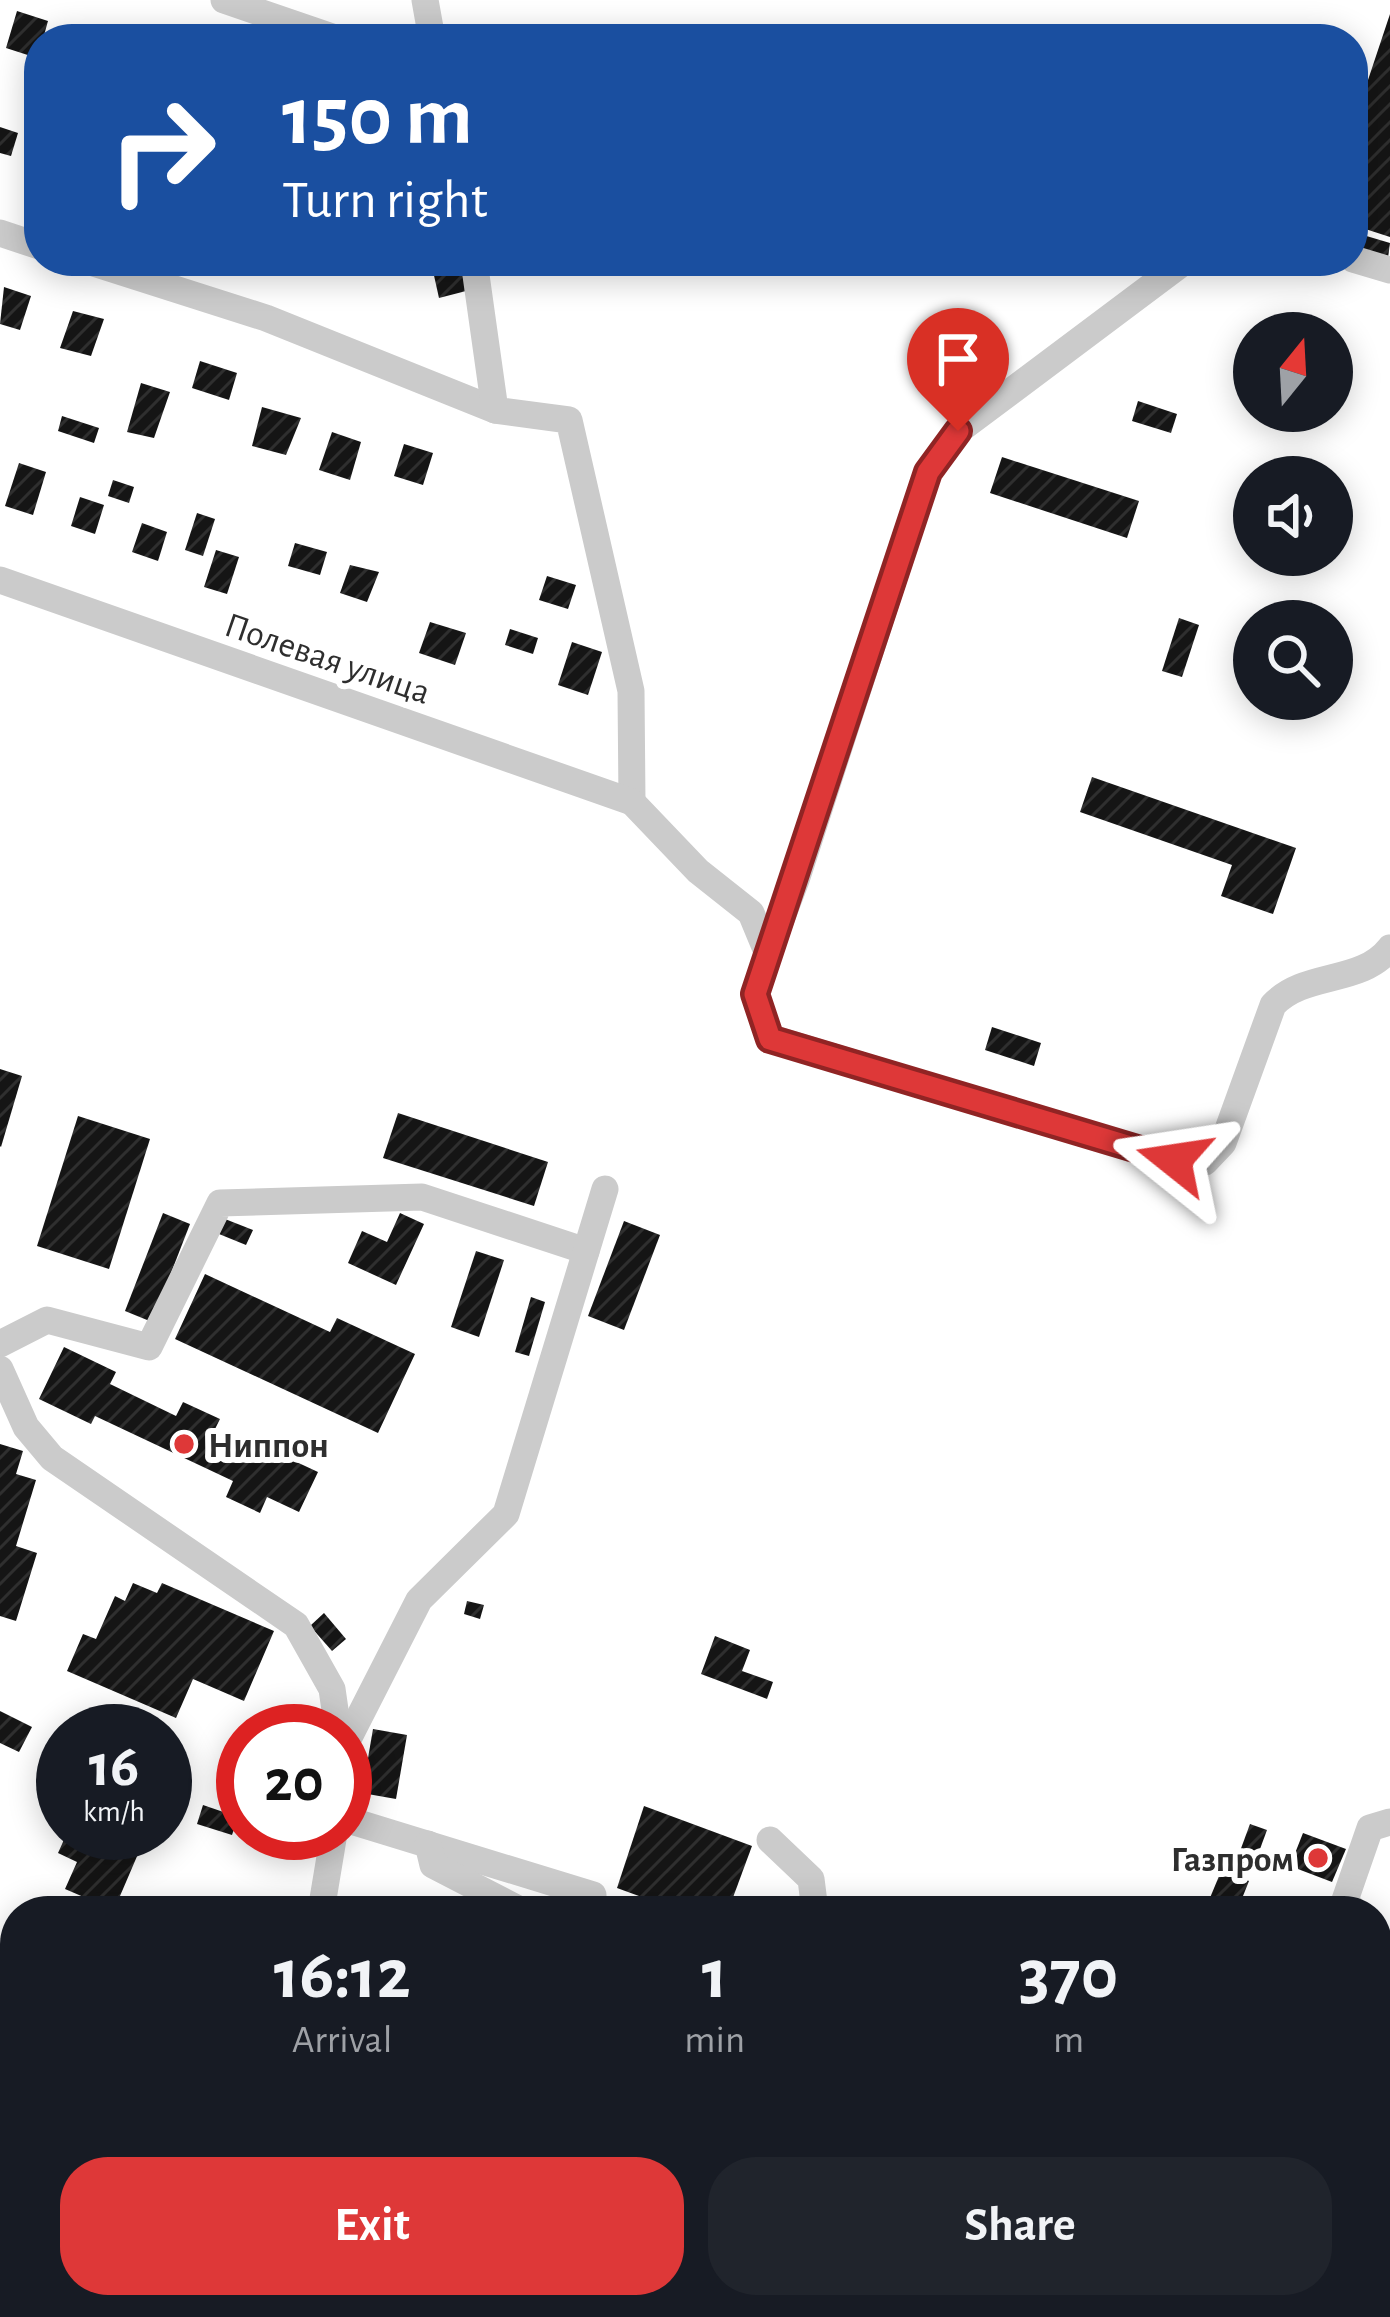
<!DOCTYPE html>
<html lang="en">
<head>
<meta charset="utf-8">
<style>
  :root { --surface:#171b24; --page:#20242c; --text:#f1f3f6; --muted:#9ea1a6; --accent:#de3838 }
  body { margin:0; font-family:"Alegreya Sans",sans-serif; background:var(--page); color:var(--text); height:100vh; display:flex; flex-direction:column; font-size:45px; white-space:nowrap }
  * { box-sizing:border-box; margin:0 }
  p { font-size:39px; color:var(--muted) }
  .icon { flex:none; width:66px; height:66px; fill:none; stroke:currentColor; stroke-width:2; stroke-linecap:round; stroke-linejoin:round }
  .map { position:relative; flex:1; overflow:hidden }
  .side { position:absolute; left:0px; top:1896px; width:1392px; height:423px; display:flex; flex-direction:column; background:var(--surface); border-radius:48px 48px 0 0; box-shadow:0 6px 30px #0003 }
  .side>* { flex:none }
  .hud { position:absolute; left:24px; top:24px; width:1344px; height:252px; border-radius:48px; box-shadow:0 6px 30px #0003; background:#1a4fa0; color:#fff; overflow:hidden }
  .needle { width:78px; rotate:18deg }
  .buttons { position:absolute; left:1233px; top:312px; display:grid; gap:24px }
  .buttons a { display:grid; place-items:center; width:120px; height:120px; border-radius:50%; background:var(--surface); box-shadow:0 6px 30px #0003; font-size:60px }
  .speed { position:absolute; left:36px; top:1704px; display:flex; gap:24px; font-size:60px; font-weight:700; text-align:center }
  .speed>* { display:grid; place-content:center; width:156px; height:156px; border-radius:50%; background:var(--surface); box-shadow:0 6px 30px #0003; line-height:1 }
  .speed small { font-size:30px; font-weight:400 }
  .speed .limit { border:18px solid #d22; background:#fff; color:#111 }
  .pin { position:absolute; display:grid; place-items:center; width:102px; height:102px; color:#fff; margin:-123px -51px; border-radius:50% 50% 50% 0; rotate:-45deg; box-shadow:0 0 12px #0007 }
  .pin .icon { rotate:45deg }
  .me { position:absolute; width:132px; margin:-66px; rotate:285deg; stroke-linejoin:round; filter:drop-shadow(0 0 9px #0008) }
  .turn { display:flex; align-items:center; gap:42px; height:252px; padding:0 60px; font-size:54px }
  .turn .icon { width:156px; height:156px; stroke-width:2.5 }
  .turn b { display:block; font-size:84px; line-height:102px }
  .eta { display:flex; justify-content:space-evenly; align-items:center; height:204px; text-align:center }
  .eta b { font-size:72px; font-weight:600; line-height:84px }
  .primary-button { display:flex; gap:24px; margin-top:auto; padding:24px 60px }
  .primary-button a { flex:1; height:138px; border-radius:48px; background:var(--accent); color:#fff; font-size:48px; font-weight:600; line-height:138px; text-align:center }
  .primary-button a+a { background:var(--page); color:var(--text) }
  .map>svg:first-child { display:block }
  .building { fill:url(#building-hatch) }
  .lines { fill:none; stroke-linecap:round; stroke-linejoin:round }
  .minor { stroke:#cbcbcb; stroke-width:27 }
  .major { stroke:#a6a6a6; stroke-width:33 }
  .route-casing { stroke:#902424; stroke-width:30 }
  .route { stroke:#de3838; stroke-width:21 }
  .poi-dot { fill:#de3838; stroke:#fff; stroke-width:4.5 }
  .labels { text-anchor:middle; stroke-width:12; stroke-linejoin:round; paint-order:stroke }
  .street-label { font-size:36px; fill:#2e2e2e; stroke:#fff }
  .poi-label { font-size:36px; font-weight:bold; fill:#2e2e2e; stroke:#fff; text-anchor:start }
</style>
</head>
<body>
<div class="map">
<svg width="1390" height="2317" viewBox="0 0 1390 2317">
  <defs>
    <pattern id="building-hatch" width="6" height="6" patternUnits="userSpaceOnUse" patternTransform="scale(3)"><rect width="6" height="6" fill="#151515"/><path d="M-1 1l2-2M0 6l6-6M5 7l2-2" fill="none" stroke="#2f2f2f"/></pattern>
  </defs>
  <rect width="100%" height="100%" fill="#fff"/>
  <!-- building -->
  <g class="building">
    <polygon points="17,11 48,21 43,39 39,39 37,58 6,48"/>
    <polygon points="1390,14 1390,237 1353,225 1353,125"/>
    <polygon points="0,127 18,133 11,156 0,153"/>
    <polygon points="38,157 39,157 39,196 27,192"/>
    <polygon points="1353,232 1390,243 1388,258 1353,247"/>
    <polygon points="461,261 466,291 439,298 431,262"/>
    <polygon points="4,287 31,296 20,330 0,324"/>
    <polygon points="73,311 104,319 91,356 60,348"/>
    <polygon points="200,361 237,373 229,400 192,388"/>
    <polygon points="141,383 170,392 154,438 127,432"/>
    <polygon points="1138,401 1177,414 1171,433 1132,421"/>
    <polygon points="262,407 301,418 286,455 252,446"/>
    <polygon points="62,416 99,428 94,443 58,431"/>
    <polygon points="332,432 361,442 350,480 319,470"/>
    <polygon points="404,444 433,453 423,485 394,476"/>
    <polygon points="1002,457 1139,501 1127,538 990,493"/>
    <polygon points="19,463 46,472 33,515 5,506"/>
    <polygon points="113,480 134,487 129,503 108,496"/>
    <polygon points="80,497 104,505 95,534 71,526"/>
    <polygon points="197,513 215,519 203,556 185,550"/>
    <polygon points="142,523 167,532 158,561 132,552"/>
    <polygon points="295,543 327,552 320,575 288,566"/>
    <polygon points="216,550 239,557 227,594 204,587"/>
    <polygon points="350,565 379,572 367,602 340,593"/>
    <polygon points="547,576 576,585 568,609 539,600"/>
    <polygon points="1179,618 1199,625 1182,677 1162,671"/>
    <polygon points="430,622 466,633 455,665 419,653"/>
    <polygon points="510,629 538,638 533,654 505,645"/>
    <polygon points="572,642 602,652 588,695 558,685"/>
    <polygon points="1092,777 1296,848 1273,914 1221,896 1232,865 1080,812"/>
    <polygon points="992,1027 1041,1043 1034,1066 985,1050"/>
    <polygon points="0,1069 22,1076 1,1147 0,1146"/>
    <polygon points="398,1113 548,1162 534,1206 383,1158"/>
    <polygon points="78,1116 150,1139 109,1269 37,1246"/>
    <polygon points="163,1213 190,1224 152,1322 125,1311"/>
    <polygon points="400,1213 424,1224 396,1285 348,1263 362,1231 387,1242"/>
    <polygon points="225,1219 253,1230 246,1245 219,1234"/>
    <polygon points="624,1221 660,1235 624,1330 588,1316"/>
    <polygon points="476,1251 504,1260 479,1337 451,1327"/>
    <polygon points="205,1274 330,1332 337,1318 415,1354 378,1433 175,1339"/>
    <polygon points="531,1297 545,1302 529,1356 515,1352"/>
    <polygon points="64,1347 116,1372 110,1384 176,1416 183,1402 220,1419 213,1433 243,1447 247,1439 318,1472 299,1512 267,1497 260,1513 226,1497 233,1481 95,1416 91,1424 39,1399"/>
    <polygon points="0,1444 23,1451 16,1474 36,1480 16,1546 37,1553 16,1621 0,1616"/>
    <polygon points="133,1583 157,1593 162,1583 274,1631 244,1701 193,1679 176,1718 67,1671 83,1634 96,1639 115,1596 125,1601"/>
    <polygon points="467,1601 484,1605 480,1619 464,1614"/>
    <polygon points="324,1613 346,1639 332,1651 310,1626"/>
    <polygon points="715,1636 750,1650 742,1671 773,1682 767,1699 701,1674"/>
    <polygon points="0,1711 32,1727 19,1752 0,1743"/>
    <polygon points="373,1729 407,1735 396,1799 362,1793"/>
    <polygon points="165,1736 179,1743 165,1771"/>
    <polygon points="203,1805 238,1817 232,1835 197,1824"/>
    <polygon points="644,1806 752,1846 728,1911 680,1911 617,1888"/>
    <polygon points="1250,1824 1267,1830 1253,1868 1236,1862"/>
    <polygon points="67,1833 109,1833 141,1847 114,1910 65,1889 77,1862 58,1853"/>
    <polygon points="1303,1833 1346,1849 1332,1882 1290,1866"/>
    <polygon points="1222,1869 1249,1881 1237,1911 1207,1905"/>
    <polygon points="348,1902 374,1910 374,1911 345,1911"/>
    <polygon points="0,2126 15,2130 15,2208 6,2241 0,2239"/>
    <polygon points="46,2304 83,2304 81,2317 44,2317"/>
    <polygon points="142,2304 180,2304 178,2317 140,2317"/>
    <polygon points="299,2304 335,2316 335,2317 294,2317"/>
    <polygon points="524,2304 580,2304 575,2317 558,2317"/>
    <polygon points="1134,2304 1165,2304 1160,2317 1129,2317"/>
  </g>
  <g class="lines">
    <!-- minor -->
    <g class="minor">
      <polyline points="224,0 338,39"/>
      <polyline points="425,0 432,39"/>
      <polyline points="0,233 39,246"/>
      <polyline points="1353,259 1390,270"/>
      <polyline points="87,261 266,318 495,410"/>
      <polyline points="474,261 495,410 569,420 631,691 632,802"/>
      <path d="M0,580L632,802L698,871L751,913L768,954L755,995L771,1038L1174,1160L1205,1162L1223,1143L1273,1005C1305,971 1361,985 1390,948"/>
      <polyline points="768,954 796,880 928,473 958,431 1185,261"/>
      <polyline points="0,1344 47,1320 149,1347 220,1203 422,1197 586,1251"/>
      <polyline points="0,1369 26,1427 52,1458 296,1625 332,1689 338,1731"/>
      <polyline points="345,1745 419,1600 506,1514 605,1189"/>
      <polyline points="345,1819 593,1895"/>
      <polyline points="770,1840 811,1879 815,1911"/>
      <polyline points="428,1844 433,1865 522,1911"/>
      <polyline points="321,1911 334,1833"/>
      <polyline points="1354,1911 1345,1900 1370,1828 1390,1822"/>
      <polyline points="1377,1937 1390,1951"/>
      <polyline points="0,1992 15,1997"/>
      <polyline points="15,2048 2,2106 15,2115"/>
      <polyline points="447,2304 487,2317"/>
      <polyline points="132,2317 133,2304"/>
      <polyline points="245,2317 248,2304"/>
      <polyline points="678,2317 684,2304"/>
      <polyline points="1219,2317 1223,2304"/>
    </g>
    <!-- major -->
    <g class="major">
      <polyline points="1377,2212 1390,2173"/>
      <polyline points="1342,2317 1347,2304"/>
    </g>
  </g>
  <g class="lines">
    <!-- route casing -->
    <g class="route-casing">
      <polyline id="route" points="958,431 928,472 755,994 770,1039 1174,1160"/>
    </g>
    <!-- route -->
    <use href="#route" class="route"/>
  </g>
  <!-- markers -->
  <g class="poi-dot">
    <circle cx="184" cy="1444" r="12"/>
    <circle cx="1318" cy="1858" r="12"/>
  </g>
  <g class="labels">
    <!-- street labels -->
    <g class="street-label">
      <text transform="translate(328 657) rotate(19)" y="13">Полевая улица</text>
    </g>
    <!-- poi labels -->
    <g class="poi-label">
      <text x="208" y="1457">Ниппон</text>
      <text x="1294" y="1871" text-anchor="end">Газпром</text>
    </g>
  </g>
</svg>
<div class="buttons">
<a><svg class="needle" viewBox="-14 -14 28 28"><path d="M0-13l5 13h-10z" fill="#e53935"/><path d="M0 13l5-13h-10z" fill="#9ea1a6"/></svg></a>
<a><svg class="icon" aria-label="sound" viewBox="0 0 24 24"><path d="M4 9h4l5-4v14l-5-4H4zM17 9q2 3 0 6"/></svg></a>
<a><svg class="icon" aria-label="search" viewBox="0 0 24 24"><circle cx="10" cy="10" r="6"/><path d="M15 15l6 6"/></svg></a>
</div>
<div class="speed"><div>16<small>km/h</small></div><div class="limit">20</div></div>
<div class="pin" style="left:958px;top:431px;background:#d93025"><svg class="icon" aria-label="arrive" viewBox="0 0 24 24"><path d="M6 21V4h12l-3 4 3 4H6"/></svg></div>
<svg class="me" style="left:1174px;top:1160px" viewBox="-20 -20 40 40"><path d="M0-17L14 15 0 8-14 15z" fill="#de3838" stroke="#fff" stroke-width="4"/></svg>
<div class="hud">
<div class="turn"><svg class="icon" aria-label="right" viewBox="0 0 24 24"><path d="M7 20v-9h11M14 6l5 5-5 5"/></svg><div><b>150 m</b>Turn right</div></div>
</div>
<section class="side">
<div class="eta">
<div><b>16:12</b><p>Arrival</p></div>
<div><b>1</b><p>min</p></div>
<div><b>370</b><p>m</p></div>
</div>
<div class="primary-button"><a>Exit</a><a>Share</a></div>
</section>
</div>
</body>
</html>
